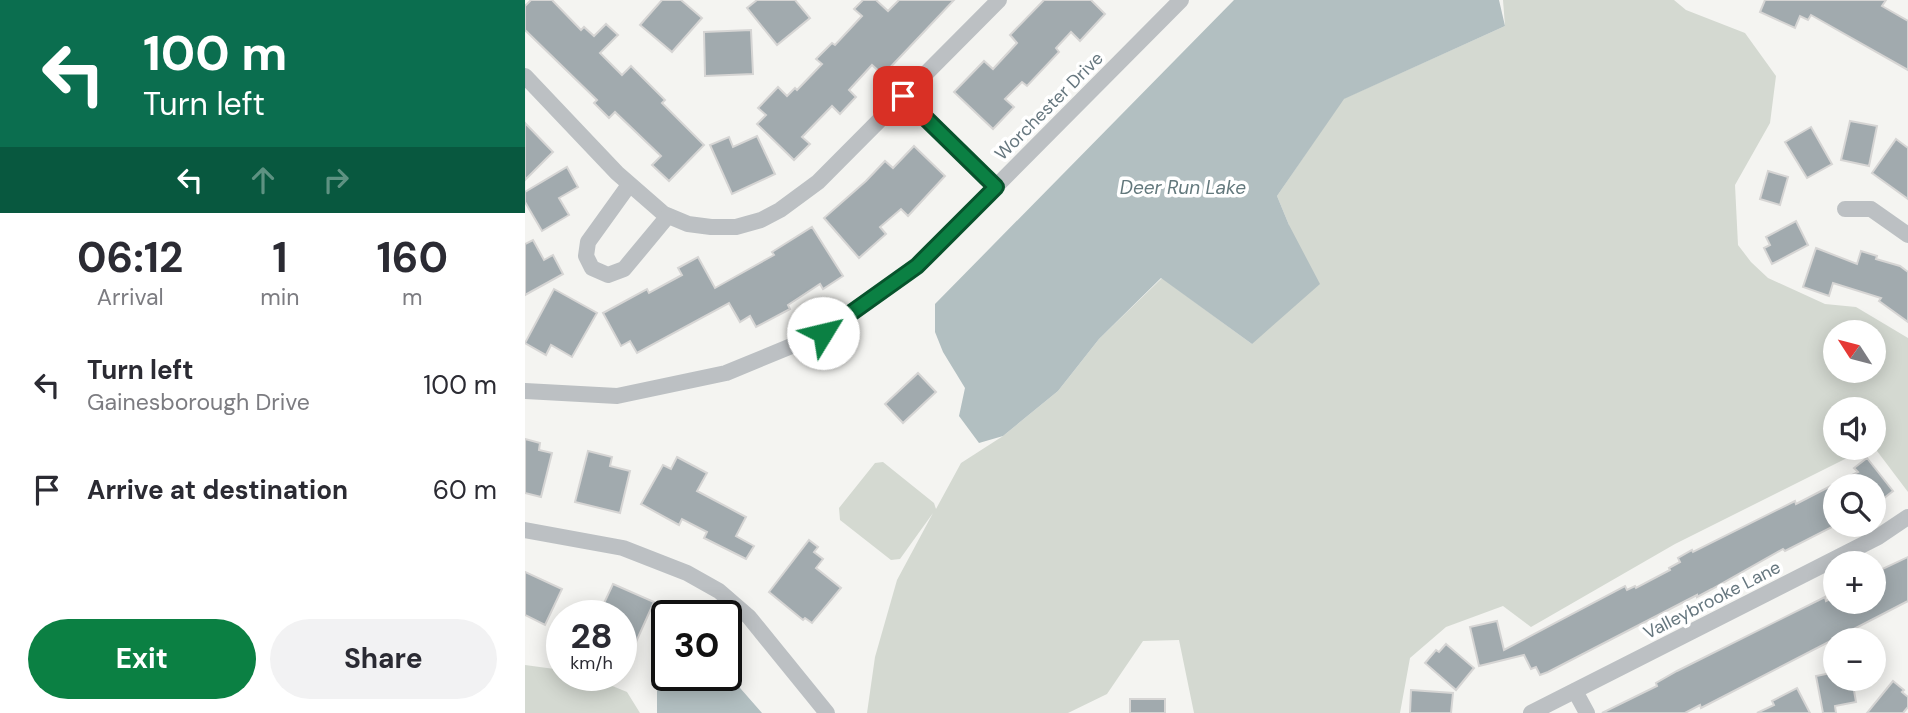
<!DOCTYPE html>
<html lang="en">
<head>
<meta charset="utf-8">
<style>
  :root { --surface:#fff; --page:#f2f2f3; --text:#2b2b33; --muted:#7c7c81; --accent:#0b8043 }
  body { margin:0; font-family:"DM Sans",sans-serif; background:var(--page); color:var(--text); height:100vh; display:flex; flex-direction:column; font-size:26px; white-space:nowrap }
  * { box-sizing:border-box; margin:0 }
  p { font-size:23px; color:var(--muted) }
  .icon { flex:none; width:38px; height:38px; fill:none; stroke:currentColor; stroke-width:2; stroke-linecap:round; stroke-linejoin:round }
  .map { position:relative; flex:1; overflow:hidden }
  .drawer { display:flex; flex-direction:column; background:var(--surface); width:525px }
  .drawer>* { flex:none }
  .guide { background:#0b6e4f; color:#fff; overflow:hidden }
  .needle { width:46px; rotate:306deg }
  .buttons { position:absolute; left:1298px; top:320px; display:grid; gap:14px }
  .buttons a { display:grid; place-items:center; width:63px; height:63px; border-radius:50%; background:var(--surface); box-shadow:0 4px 18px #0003; font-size:35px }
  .speed { position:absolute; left:21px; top:600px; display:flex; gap:14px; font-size:35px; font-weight:700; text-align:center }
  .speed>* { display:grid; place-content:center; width:91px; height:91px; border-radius:50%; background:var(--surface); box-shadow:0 4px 18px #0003; line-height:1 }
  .speed small { font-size:18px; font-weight:400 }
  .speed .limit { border:4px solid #111; border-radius:10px; background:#fff; color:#111 }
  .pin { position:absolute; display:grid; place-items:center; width:60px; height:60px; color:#fff; margin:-30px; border-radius:14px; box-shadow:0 4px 10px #0006 }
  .me { position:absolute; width:77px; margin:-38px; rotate:54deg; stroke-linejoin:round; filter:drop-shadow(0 0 5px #0008) }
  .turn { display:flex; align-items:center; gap:24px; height:147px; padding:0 28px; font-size:32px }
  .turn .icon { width:91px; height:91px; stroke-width:2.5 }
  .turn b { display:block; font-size:49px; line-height:60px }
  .lanes { display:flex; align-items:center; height:66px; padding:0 28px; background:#0003; justify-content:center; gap:35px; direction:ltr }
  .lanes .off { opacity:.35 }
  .eta { display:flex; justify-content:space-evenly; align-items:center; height:119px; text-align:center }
  .eta b { font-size:42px; font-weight:700; line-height:49px }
  .cta { display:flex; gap:14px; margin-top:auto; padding:14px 28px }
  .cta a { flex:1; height:80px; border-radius:42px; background:var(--accent); color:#fff; font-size:28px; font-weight:700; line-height:80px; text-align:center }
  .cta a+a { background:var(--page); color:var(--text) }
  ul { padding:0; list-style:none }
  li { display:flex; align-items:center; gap:21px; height:105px; padding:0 28px }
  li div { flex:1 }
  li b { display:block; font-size:26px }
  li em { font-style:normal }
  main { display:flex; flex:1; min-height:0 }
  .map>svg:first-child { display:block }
  .green { fill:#d4d9d1; fill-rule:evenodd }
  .water { fill:#b2bfc1 }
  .building { fill:#a1aaae; stroke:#d6d5d4; stroke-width:2 }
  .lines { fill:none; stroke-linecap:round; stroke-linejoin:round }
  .minor { stroke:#bcc0c3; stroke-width:16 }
  .route-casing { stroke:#07532c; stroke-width:18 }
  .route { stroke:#0b8043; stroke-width:12 }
  .labels { text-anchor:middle; stroke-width:7; stroke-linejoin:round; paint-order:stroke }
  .street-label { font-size:18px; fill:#66777f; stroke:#fff }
  .water-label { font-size:19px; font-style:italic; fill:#62787c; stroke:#fff }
</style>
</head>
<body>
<main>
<section class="drawer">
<div class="guide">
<div class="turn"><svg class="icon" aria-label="left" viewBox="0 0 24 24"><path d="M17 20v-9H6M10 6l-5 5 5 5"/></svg><div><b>100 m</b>Turn left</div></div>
<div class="lanes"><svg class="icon" aria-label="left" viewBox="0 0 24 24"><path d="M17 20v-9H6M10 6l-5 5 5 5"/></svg><svg class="icon off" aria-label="ahead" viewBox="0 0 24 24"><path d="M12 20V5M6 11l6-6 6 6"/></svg><svg class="icon off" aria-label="right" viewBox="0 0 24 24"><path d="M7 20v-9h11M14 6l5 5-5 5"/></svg></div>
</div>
<div class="eta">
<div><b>06:12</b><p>Arrival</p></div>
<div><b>1</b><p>min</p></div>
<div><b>160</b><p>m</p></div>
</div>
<ul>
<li><svg class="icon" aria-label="left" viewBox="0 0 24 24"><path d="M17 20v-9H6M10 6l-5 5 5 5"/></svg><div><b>Turn left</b><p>Gainesborough Drive</p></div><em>100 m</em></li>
<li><svg class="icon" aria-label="arrive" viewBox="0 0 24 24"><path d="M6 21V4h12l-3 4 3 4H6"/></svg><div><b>Arrive at destination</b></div><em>60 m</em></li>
</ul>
<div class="cta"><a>Exit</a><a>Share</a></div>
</section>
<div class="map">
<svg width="1383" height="713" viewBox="0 0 1383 713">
  <rect width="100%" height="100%" fill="#f4f4f1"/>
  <!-- green -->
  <g class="green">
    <path d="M978,0H1149L1161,10L1220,33L1251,76L1245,123L1210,185L1213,245L1226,262L1243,278L1300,304L1331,307L1383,338V492L1349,447V410H1311V448H1342L1150,544L1006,627L978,606L921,627L885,658L875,713H669L654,640L618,641L582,694L543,713H342L350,657L372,580L408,513L375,559L366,560L315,520L314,508L350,463L358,462L409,503L411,509L436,463L478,436L533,391L574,339L637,278L727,344L764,225L752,196L818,99L980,26ZM1311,332H1349V371H1311Z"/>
    <polygon points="0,665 37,670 37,676 63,676 102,692 115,713 0,713"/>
  </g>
  <!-- water -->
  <g class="water">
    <polygon points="709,0 974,0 980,26 819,99 752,196 764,225 795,284 727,344 636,278 574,339 533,391 478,436 454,443 434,416 440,388 418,352 410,332 410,304"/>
    <polygon points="201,672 237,713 132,713 132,691 145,676 201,676"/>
  </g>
  <!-- building -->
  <g class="building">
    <polygon points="6,0 27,0 56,30 59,27 69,36 81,24 93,35 75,53 97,75 106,66 140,100 137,103 179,145 144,181 127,165 136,156 90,112 84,118 69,103 72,100 0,30 0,6"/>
    <polygon points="137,0 156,0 177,18 147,52 115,25"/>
    <polygon points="232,0 270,0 285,18 252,45 222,8"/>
    <polygon points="338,0 351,0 363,11 374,0 429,0 358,75 347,65 324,90 331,97 315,114 307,106 277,137 285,144 269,160 232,124 241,115 233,108 253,87 262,96 270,88 272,90 297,64 291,59 307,43 310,45 337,16 329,9"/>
    <polygon points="519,0 566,0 580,14 555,41 546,32 531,48 534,52 502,86 497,82 480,99 489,107 468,129 429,92 459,61 468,69 492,43 485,35"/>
    <polygon points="1240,0 1361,0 1357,6 1383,21 1383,70 1286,15 1283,20 1275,16 1270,28 1235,12"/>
    <polygon points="226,30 228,74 180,76 179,32"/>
    <polygon points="1325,121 1352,126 1344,166 1316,160"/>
    <polygon points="0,123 28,152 0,180"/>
    <polygon points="1286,127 1307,164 1282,178 1260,142"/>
    <polygon points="232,136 250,174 207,194 185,145 204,137 208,147"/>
    <polygon points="1371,139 1383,148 1383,199 1347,173"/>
    <polygon points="389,146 420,176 383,216 376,209 355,227 361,234 334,258 299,218 341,181 360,161 368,168"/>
    <polygon points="42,167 53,187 34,198 44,215 17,231 0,202 0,192"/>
    <polygon points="1243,171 1263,177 1255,205 1235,199"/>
    <polygon points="1271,221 1283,245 1247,264 1239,248 1245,245 1241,237"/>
    <polygon points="287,227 318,276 298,289 295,284 263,305 265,309 231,327 225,316 215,322 204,303 112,353 105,341 96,346 78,313 122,289 124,293 157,275 153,268 173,257 190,288 249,255 247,252"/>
    <polygon points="8,240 19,260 28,255 38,274 0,295 0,244"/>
    <polygon points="1291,248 1332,264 1336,251 1352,256 1351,259 1375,266 1383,272 1383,322 1354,301 1356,298 1308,283 1304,296 1278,287"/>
    <polygon points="29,289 72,313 47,357 26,345 21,355 0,343"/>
    <polygon points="393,373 411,392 378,423 360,404"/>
    <polygon points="0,439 15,443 14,450 27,453 16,497 0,493"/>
    <polygon points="63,451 87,457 85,466 105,471 95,513 50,502"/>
    <polygon points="152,457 182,473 172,491 221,517 211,536 229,546 221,559 179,538 182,532 157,519 154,525 116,504 138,465 146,469"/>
    <polygon points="1342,458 1368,491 1349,506 1349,486 1311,486 1311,525 1260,551 1258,549 1187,589 1172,597 1172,595 1023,672 1015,675 1011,667 1006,669 999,655 954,666 945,627 972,621 979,650 1100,586 1102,590 1110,586 1111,588 1145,570 1144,568 1155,562 1153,558 1167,550 1168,552 1270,501 1271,504 1333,472 1329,468"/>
    <polygon points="284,540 293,547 289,552 298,559 291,568 316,588 287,623 280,618 278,620 244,592"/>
    <polygon points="1383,557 1383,601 1176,708 1175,705 1160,713 1077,713 1132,686 1131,683 1152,671 1300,597 1301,601 1311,596 1311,602 1349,602 1349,573"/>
    <polygon points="0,572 37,589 20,625 0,615"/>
    <polygon points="88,584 129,602 111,642 96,636 96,616 73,616"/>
    <polygon points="921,644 949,668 931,690 900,663 911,650 914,652"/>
    <polygon points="1311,672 1311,679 1327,679 1331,702 1310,706 1311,713 1298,713 1291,676"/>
    <polygon points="1368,681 1379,690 1377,692 1383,697 1383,707 1378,713 1342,713"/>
    <polygon points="1272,688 1285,713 1232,713 1249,705 1247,701"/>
    <polygon points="886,690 928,693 926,713 885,713"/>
    <rect x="605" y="699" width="35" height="14"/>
  </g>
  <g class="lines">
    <!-- minor -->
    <g class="minor">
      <polyline points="0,76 92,173 139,214 163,224 186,227 211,227 236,220 255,210 293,182 474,0"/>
      <polyline points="378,96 471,187"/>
      <polyline points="104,185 63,242 61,256 67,268 83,275 99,269 143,216"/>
      <polyline points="1320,209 1346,209 1383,235"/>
      <polyline points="0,391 92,396 201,373 298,333 392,266 656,0"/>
      <polyline points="0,530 98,548 162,573 194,591 224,617 302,713"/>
      <polyline points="1050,691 1062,713"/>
      <polyline points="1006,713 1353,537 1383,517"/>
    </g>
  </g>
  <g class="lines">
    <!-- route casing -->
    <g class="route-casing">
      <polyline id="route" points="298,333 392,266 471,187 378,96"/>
    </g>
    <!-- route -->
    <use href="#route" class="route"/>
  </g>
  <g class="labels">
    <!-- street labels -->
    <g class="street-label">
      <text transform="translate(524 106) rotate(-45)" y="6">Worchester Drive</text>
      <text transform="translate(1187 600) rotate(-27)" y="6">Valleybrooke Lane</text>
    </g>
    <!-- water labels -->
    <g class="water-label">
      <text x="658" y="194">Deer Run Lake</text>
    </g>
  </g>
</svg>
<div class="buttons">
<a><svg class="needle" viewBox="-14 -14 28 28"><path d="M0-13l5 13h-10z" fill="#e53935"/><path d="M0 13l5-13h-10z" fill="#7c7c81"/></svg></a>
<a><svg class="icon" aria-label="sound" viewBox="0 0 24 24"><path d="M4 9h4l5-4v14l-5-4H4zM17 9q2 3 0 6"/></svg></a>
<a><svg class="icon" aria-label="search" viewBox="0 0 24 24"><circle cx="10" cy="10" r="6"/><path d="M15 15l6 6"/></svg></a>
<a>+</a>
<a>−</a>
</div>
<div class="speed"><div>28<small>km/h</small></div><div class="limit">30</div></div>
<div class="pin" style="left:378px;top:96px;background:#d93025"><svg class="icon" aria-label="arrive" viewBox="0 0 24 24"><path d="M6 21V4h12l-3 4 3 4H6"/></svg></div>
<svg class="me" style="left:298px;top:333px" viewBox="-20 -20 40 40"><circle r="19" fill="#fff"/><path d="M0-13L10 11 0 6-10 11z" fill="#0b8043"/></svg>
</div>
</main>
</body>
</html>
